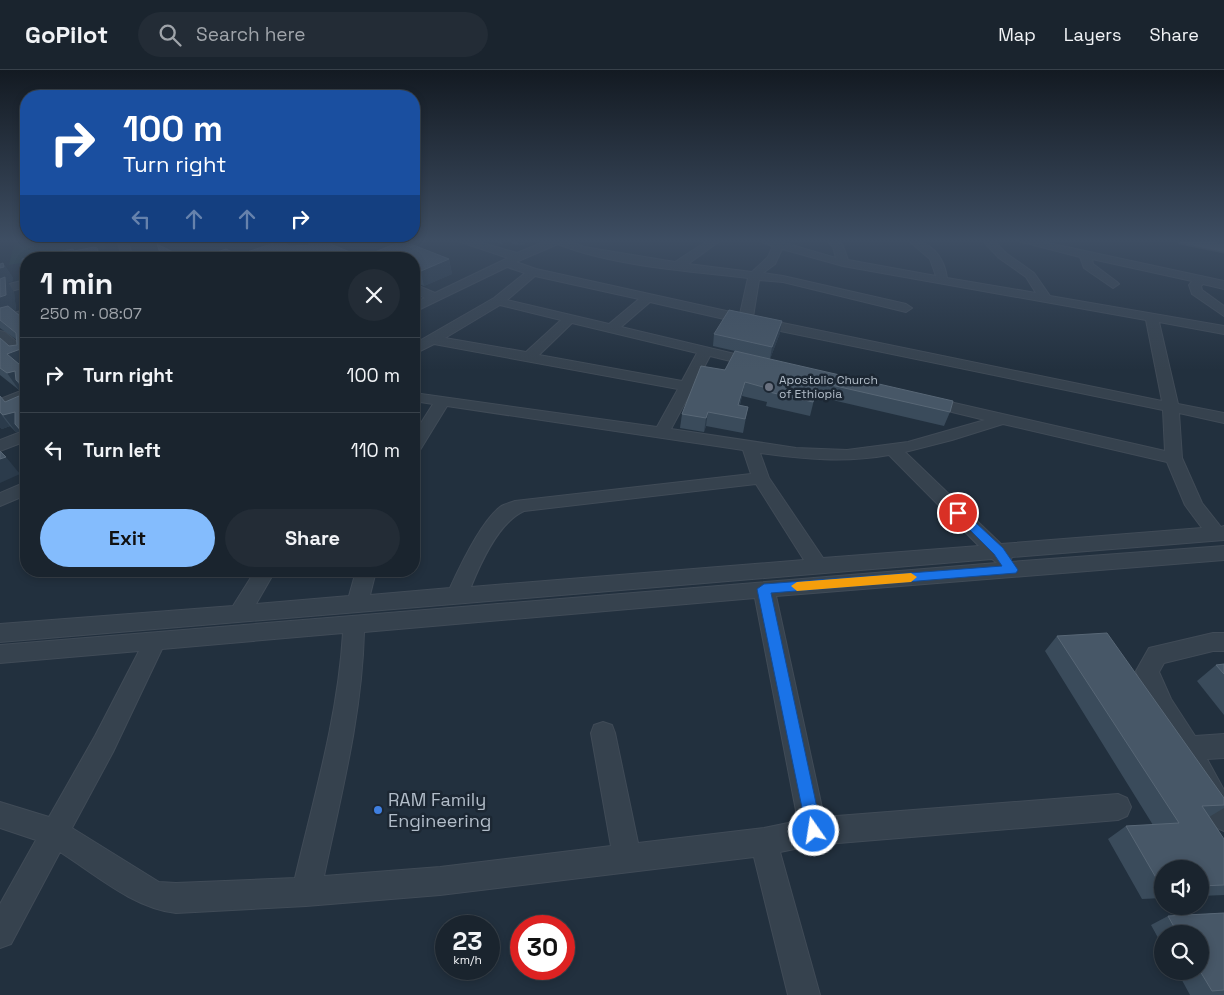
<!DOCTYPE html>
<html lang="en">
<head>
<meta charset="utf-8">
<style>
  :root { --surface:#1a242e; --page:#232c36; --text:#f1f3f6; --muted:#9fa4aa; --line:#38414a; --accent:#84bcfd }
  body { margin:0; font-family:"Space Grotesk",sans-serif; background:var(--page); color:var(--text); height:100vh; display:flex; flex-direction:column; font-size:19px; white-space:nowrap }
  * { box-sizing:border-box; margin:0 }
  p { font-size:16px; color:var(--muted) }
  .icon { flex:none; width:28px; height:28px; fill:none; stroke:currentColor; stroke-width:2; stroke-linecap:round; stroke-linejoin:round }
  .map { position:relative; flex:1; overflow:hidden }
  .details { position:absolute; left:20px; top:182px; width:400px; height:325px; display:flex; flex-direction:column; background:var(--surface); border-radius:20px; box-shadow:0 2px 8px #0003,0 0 0 1px var(--line) }
  .details>* { flex:none }
  .guide { position:absolute; left:20px; top:20px; width:400px; height:152px; border-radius:20px; box-shadow:0 2px 8px #0003,0 0 0 1px var(--line); background:#1a4fa0; color:#fff; overflow:hidden }
  .buttons { position:absolute; left:1154px; top:790px; display:grid; gap:10px }
  .buttons a { display:grid; place-items:center; width:55px; height:55px; border-radius:50%; background:var(--surface); box-shadow:0 2px 8px #0003,0 0 0 1px var(--line); font-size:25px }
  .speed { position:absolute; left:435px; top:845px; display:flex; gap:10px; font-size:25px; font-weight:700; text-align:center }
  .speed>* { display:grid; place-content:center; width:65px; height:65px; border-radius:50%; background:var(--surface); box-shadow:0 2px 8px #0003,0 0 0 1px var(--line); line-height:1 }
  .speed small { font-size:12px; font-weight:400 }
  .speed .limit { border:8px solid #d22; background:#fff; color:#111 }
  .pin { position:absolute; display:grid; place-items:center; width:42px; height:42px; color:#fff; margin:-21px; border:2px solid #fff; border-radius:50%; box-shadow:0 1px 5px #0007 }
  .me { position:absolute; width:55px; margin:-28px; rotate:347deg; stroke-linejoin:round; filter:drop-shadow(0 0 4px #0008) }
  .turn { display:flex; align-items:center; gap:18px; height:105px; padding:0 20px; font-size:22px }
  .turn .icon { width:65px; height:65px; stroke-width:2.5 }
  .turn b { display:block; font-size:35px; line-height:42px }
  .lanes { display:flex; align-items:center; height:48px; padding:0 20px; background:#0003; justify-content:center; gap:25px; direction:ltr }
  .lanes .off { opacity:.35 }
  .round { display:grid; place-items:center; flex:none; width:52px; height:52px; border-radius:26px; background:var(--page) }
  .headline { display:flex; align-items:center; justify-content:space-between; height:85px; padding:0 20px }
  h1 { font-size:30px; font-weight:700; line-height:38px }
  .cta { display:flex; gap:10px; margin-top:auto; padding:10px 20px }
  .cta a { flex:1; height:58px; border-radius:30px; background:var(--accent); color:#111; font-size:20px; font-weight:700; line-height:58px; text-align:center }
  .cta a+a { background:var(--page); color:var(--text) }
  ul { padding:0; list-style:none }
  li { display:flex; align-items:center; gap:15px; height:75px; padding:0 20px; border-top:1px solid var(--line) }
  li div { flex:1 }
  li b { display:block; font-size:19px }
  li em { font-style:normal }
  header { display:flex; align-items:center; gap:30px; box-sizing:border-box; height:70px; padding:0 25px; background:var(--surface); border-bottom:1px solid var(--line) }
  header strong { font-size:24px }
  nav { display:flex; gap:28px; margin-inline-start:auto; font-size:18px }
  .search { width:350px; height:45px; background:var(--page); display:flex; align-items:center; gap:12px; box-sizing:border-box; padding:0 18px; border-radius:28px; color:var(--muted); font-size:19px }
  .map>svg:first-child { display:block }
  .green { fill:#243e3f }
  .lines { fill:none; stroke-linecap:round; stroke-linejoin:round }
  .minor-casing { stroke:#404b57; stroke-width:2 }
  .major-casing { stroke:#404b57; stroke-width:3 }
  .minor { fill:#36424e; fill-rule:evenodd }
  .major { fill:#54616e; fill-rule:evenodd }
  .wall { fill:#3a4b5b }
  .shaded-wall { fill:#2b3b4b }
  .building { fill:#475767; stroke:#586776 }
  .route { fill:#1a73e8; stroke:#114b97 }
  .slow { fill:#f59e0b }
  .worship-dot { fill:#6b7280; stroke:#1c2733; stroke-width:2 }
  .shop-dot { fill:#3f7fe0; stroke:#1c2733; stroke-width:2 }
  .labels { text-anchor:middle; stroke-width:5; stroke-linejoin:round; paint-order:stroke }
  .far-poi-label { font-size:12px; fill:#b2bdc9; stroke:#1c2733; text-anchor:start }
  .near-poi-label { font-size:18px; fill:#b2bdc9; stroke:#1c2733; text-anchor:start }
</style>
</head>
<body>
<header>
<strong>GoPilot</strong>
<div class="search"><svg class="icon" aria-label="search" viewBox="0 0 24 24"><circle cx="10" cy="10" r="6"/><path d="M15 15l6 6"/></svg>Search here</div>
<nav><a>Map</a><a>Layers</a><a>Share</a></nav>
</header>
<div class="map">
<svg width="1224" height="925" viewBox="0 0 1224 925">
  <rect width="100%" height="100%" fill="#22303e"/>
  <!-- green -->
  <polygon class="green" points="37,170 104,170 106,179 46,189 26,189 26,192 9,195 14,174"/>
  <g class="lines">
    <!-- minor casing -->
    <g class="minor-casing">
      <g id="minor">
        <polygon points="117,170 127,170 134,189 123,189"/>
        <polygon points="405,170 420,170 376,189 360,189"/>
        <path d="M455,170H472L517,183L549,170H566L584,177L675,192L709,170H721L688,194L752,202L768,187L773,176L757,170H774L836,188L833,177L827,170H838L843,176L848,190L936,206L930,189L908,170C930,170 944,186 947,208L1036,223L1026,207L999,188L982,170H993L1007,184L1034,203L1050,226L1224,256V264L1159,252L1178,334L1224,343V353L1179,343L1182,388L1202,433L1221,457L1224,456V470L1012,487L1010,492L1224,476V490L776,526L824,747L1118,724L1127,728L1131,737L1127,746L1118,750L814,775L780,782L820,925H788L754,787L440,825L306,836L176,843C133,838 96,805 60,782L11,874L0,878V834L36,770L0,758V732L49,747L95,666L139,581L0,593V575L997,493L992,489L0,572V554L233,536L255,501H275L256,534L349,526L356,501H376L370,525L450,518C460,496 481,452 500,437C504,434 510,433 515,431L751,404L743,380L447,336L420,380L414,381V364L433,334L414,331V323L657,357L678,319L434,274L414,284V274L494,228L525,203L507,197L414,242V233L425,228L414,222V214L435,223L508,188ZM558,174C612,196 689,201 748,208L740,244L536,199L516,192ZM782,179L843,196L1146,250L1162,331L753,247L759,210L783,212L906,242L912,238L906,234L783,206L763,203L775,194ZM535,206L639,229L609,254L507,230ZM650,232L746,254L1163,340L1165,381L928,327L920,332L923,335L985,350L908,372L847,380L796,378L671,359L710,286L755,297L762,293L760,290L621,257ZM500,235L561,250L526,282L445,268ZM572,253L697,283L682,311L539,285ZM1003,354L1167,392L1185,435L1202,458L1001,474L905,382L952,370ZM760,383C804,389 845,393 889,385L979,476L823,488L769,408ZM756,414L804,490L471,517C481,492 499,452 524,441ZM755,528L798,751L764,758L638,773L615,663L612,655L603,652L594,655L591,663L611,776L440,797L324,806C341,725 362,645 364,562ZM343,563C338,647 314,727 295,808L176,813L159,812L72,758L113,682L162,579Z"/>
        <polygon points="1014,170 1034,170 1224,211 1224,219 1203,214 1201,216 1202,220 1224,236 1224,246 1192,224 1189,215 1192,211 1092,189 1093,194 1117,212 1119,214 1113,218 1084,198 1080,187"/>
        <polygon points="26,210 26,217 0,224 0,216"/>
        <polygon points="26,240 26,248 0,254 0,246"/>
        <polygon points="0,261 5,262 26,280 26,291 21,290 0,272"/>
        <polygon points="26,319 26,328 0,339 0,329"/>
        <polygon points="26,360 26,371 0,381 0,370"/>
        <polygon points="26,412 26,425 0,436 0,423"/>
        <polygon points="1213,563 1224,563 1224,581 1213,581 1164,593 1159,602 1171,629 1195,666 1224,664 1224,688 1207,689 1224,720 1224,761 1215,757 1180,686 1154,643 1136,601 1149,578"/>
      </g>
    </g>
    <!-- major casing -->
    <g class="major-casing">
      <polygon id="major" points="1178,170 1207,170 1224,174 1224,182 1180,173"/>
    </g>
    <!-- minor -->
    <use href="#minor" class="minor"/>
    <!-- major -->
    <use href="#major" class="major"/>
  </g>
  <!-- wall -->
  <g class="wall">
    <polygon points="310,170 321,170 362,187 403,171 449,189 452,204 424,216 414,212 414,189 196,189 226,179 238,185 280,171 290,176 309,175"/>
    <polygon points="492,170 531,170 523,174 518,175 506,171 502,174"/>
    <polygon points="3,193 13,208 13,211 8,212 14,222 16,240 14,241 26,251 26,297 24,298 26,300 26,369 20,361 16,362 10,356 2,359 0,357 0,326 5,332 26,324 22,319 19,320 0,305 0,268 9,276 17,275 17,270 0,258 0,194"/>
    <polygon points="780,263 770,289 950,342 944,356 815,326 810,346 766,336 767,332 742,326 740,335 748,337 743,363 706,356 704,362 680,358 682,344 725,300 735,281 713,276 714,264"/>
    <polygon points="1057,566 1224,728 1224,738 1209,747 1224,769 1224,825 1200,826 1200,799 1162,799 1162,828 1142,829 1108,769 1126,756 1153,755 1045,581"/>
    <polygon points="1224,594 1224,645 1197,611 1216,595"/>
    <polygon points="1224,843 1224,925 1190,925 1177,901 1200,901 1200,864 1162,864 1162,875 1151,855 1168,846"/>
  </g>
  <!-- shaded-wall -->
  <g class="shaded-wall">
    <polygon points="501,170 506,170 506,171 502,174"/>
    <polygon points="518,170 531,170 523,174 518,175"/>
    <polygon points="449,189 452,204 424,216 421,201"/>
    <polygon points="3,193 13,208 13,211 8,212 14,222 16,240 0,244 0,198"/>
    <polygon points="782,251 780,263 770,289 772,277"/>
    <polygon points="26,277 26,297 18,300 7,284"/>
    <polygon points="15,301 16,310 22,319 19,320 7,303"/>
    <polygon points="745,312 742,326 736,349 738,335"/>
    <polygon points="15,342 15,354 20,361 16,362 3,345"/>
    <polygon points="708,342 706,356 704,362 706,348"/>
    <polygon points="0,343 10,356 2,359 0,357"/>
    <polygon points="6,387 20,404 0,413 0,389"/>
  </g>
  <!-- building -->
  <g class="building">
    <polygon points="310,170 321,170 362,187 403,171 449,189 421,201 414,199 414,189 196,189 226,179 238,185 280,171 290,176 309,175"/>
    <polygon points="157,174 187,189 162,189"/>
    <polygon points="94,177 97,178 101,189 26,189 26,212 22,189 73,179 74,181"/>
    <polygon points="3,193 4,197 0,198 0,194"/>
    <polygon points="5,207 6,225 0,227 0,209"/>
    <polygon points="8,236 26,251 26,277 7,284 26,300 26,318 16,310 15,301 7,303 0,298 0,268 9,276 17,275 16,263 0,250 0,238"/>
    <polygon points="729,240 782,251 772,277 714,264"/>
    <polygon points="735,281 953,331 950,342 818,312 813,332 769,322 770,319 745,312 738,335 748,337 745,349 708,342 706,348 682,344 701,296 725,300"/>
    <polygon points="26,323 26,366 15,354 15,342 3,345 0,342 0,326 5,332"/>
    <polygon points="0,381 6,387 0,389"/>
    <polygon points="1107,563 1224,728 1224,735 1202,736 1224,769 1224,815 1200,816 1200,799 1162,799 1162,818 1126,756 1179,753 1057,566"/>
    <polygon points="1224,594 1224,604 1216,595"/>
    <polygon points="1224,843 1224,920 1212,921 1200,901 1200,864 1178,864 1168,846"/>
  </g>
  <!-- sky -->
  <linearGradient id="sky" x2="0" y2="1"><stop stop-color="#131a22"/><stop offset="0.57" stop-color="#3e4e63"/><stop offset="1" stop-color="#3e4e63" stop-opacity="0"/></linearGradient>
  <rect width="1224" height="300" fill="url(#sky)"/>
  <!-- route -->
  <polygon class="route" points="958,439 962,440 1003,478 1018,500 1016,503 771,523 822,761 819,767 814,770 808,767 757,519 764,514 1002,496 994,484 955,445 955,440"/>
  <!-- slow -->
  <polygon class="slow" points="911,503 917,507 911,512 797,521 791,516 797,512"/>
  <!-- markers -->
  <circle class="worship-dot" cx="769" cy="317" r="5"/>
  <circle class="shop-dot" cx="378" cy="740" r="5"/>
  <g class="labels">
    <!-- far-poi labels -->
    <g class="far-poi-label">
      <text x="779" y="314">Apostolic Church<tspan x="779" dy="14">of Ethiopia</tspan></text>
    </g>
    <!-- near-poi labels -->
    <g class="near-poi-label">
      <text x="388" y="736">RAM Family<tspan x="388" dy="21">Engineering</tspan></text>
    </g>
  </g>
</svg>
<div class="buttons">
<a><svg class="icon" aria-label="sound" viewBox="0 0 24 24"><path d="M4 9h4l5-4v14l-5-4H4zM17 9q2 3 0 6"/></svg></a>
<a><svg class="icon" aria-label="search" viewBox="0 0 24 24"><circle cx="10" cy="10" r="6"/><path d="M15 15l6 6"/></svg></a>
</div>
<div class="speed"><div>23<small>km/h</small></div><div class="limit">30</div></div>
<div class="pin" style="left:958px;top:443px;background:#d93025"><svg class="icon" aria-label="arrive" viewBox="0 0 24 24"><path d="M6 21V4h12l-3 4 3 4H6"/></svg></div>
<svg class="me" style="left:814px;top:761px" viewBox="-20 -20 40 40"><circle r="17" fill="#1a73e8" stroke="#fff" stroke-width="3"/><path d="M0-11L8 9 0 5-8 9z" fill="#fff"/></svg>
<div class="guide">
<div class="turn"><svg class="icon" aria-label="right" viewBox="0 0 24 24"><path d="M7 20v-9h11M14 6l5 5-5 5"/></svg><div><b>100 m</b>Turn right</div></div>
<div class="lanes"><svg class="icon off" aria-label="left" viewBox="0 0 24 24"><path d="M17 20v-9H6M10 6l-5 5 5 5"/></svg><svg class="icon off" aria-label="ahead" viewBox="0 0 24 24"><path d="M12 20V5M6 11l6-6 6 6"/></svg><svg class="icon off" aria-label="ahead" viewBox="0 0 24 24"><path d="M12 20V5M6 11l6-6 6 6"/></svg><svg class="icon" aria-label="right" viewBox="0 0 24 24"><path d="M7 20v-9h11M14 6l5 5-5 5"/></svg></div>
</div>
<section class="details">
<div class="headline"><div><h1>1 min</h1><p>250 m · 08:07</p></div><a class="round"><svg class="icon" aria-label="close" viewBox="0 0 24 24"><path d="M6 6l12 12M18 6L6 18"/></svg></a></div>
<ul>
<li><svg class="icon" aria-label="right" viewBox="0 0 24 24"><path d="M7 20v-9h11M14 6l5 5-5 5"/></svg><div><b>Turn right</b></div><em>100 m</em></li>
<li><svg class="icon" aria-label="left" viewBox="0 0 24 24"><path d="M17 20v-9H6M10 6l-5 5 5 5"/></svg><div><b>Turn left</b></div><em>110 m</em></li>
</ul>
<div class="cta"><a>Exit</a><a>Share</a></div>
</section>
</div>
</body>
</html>
